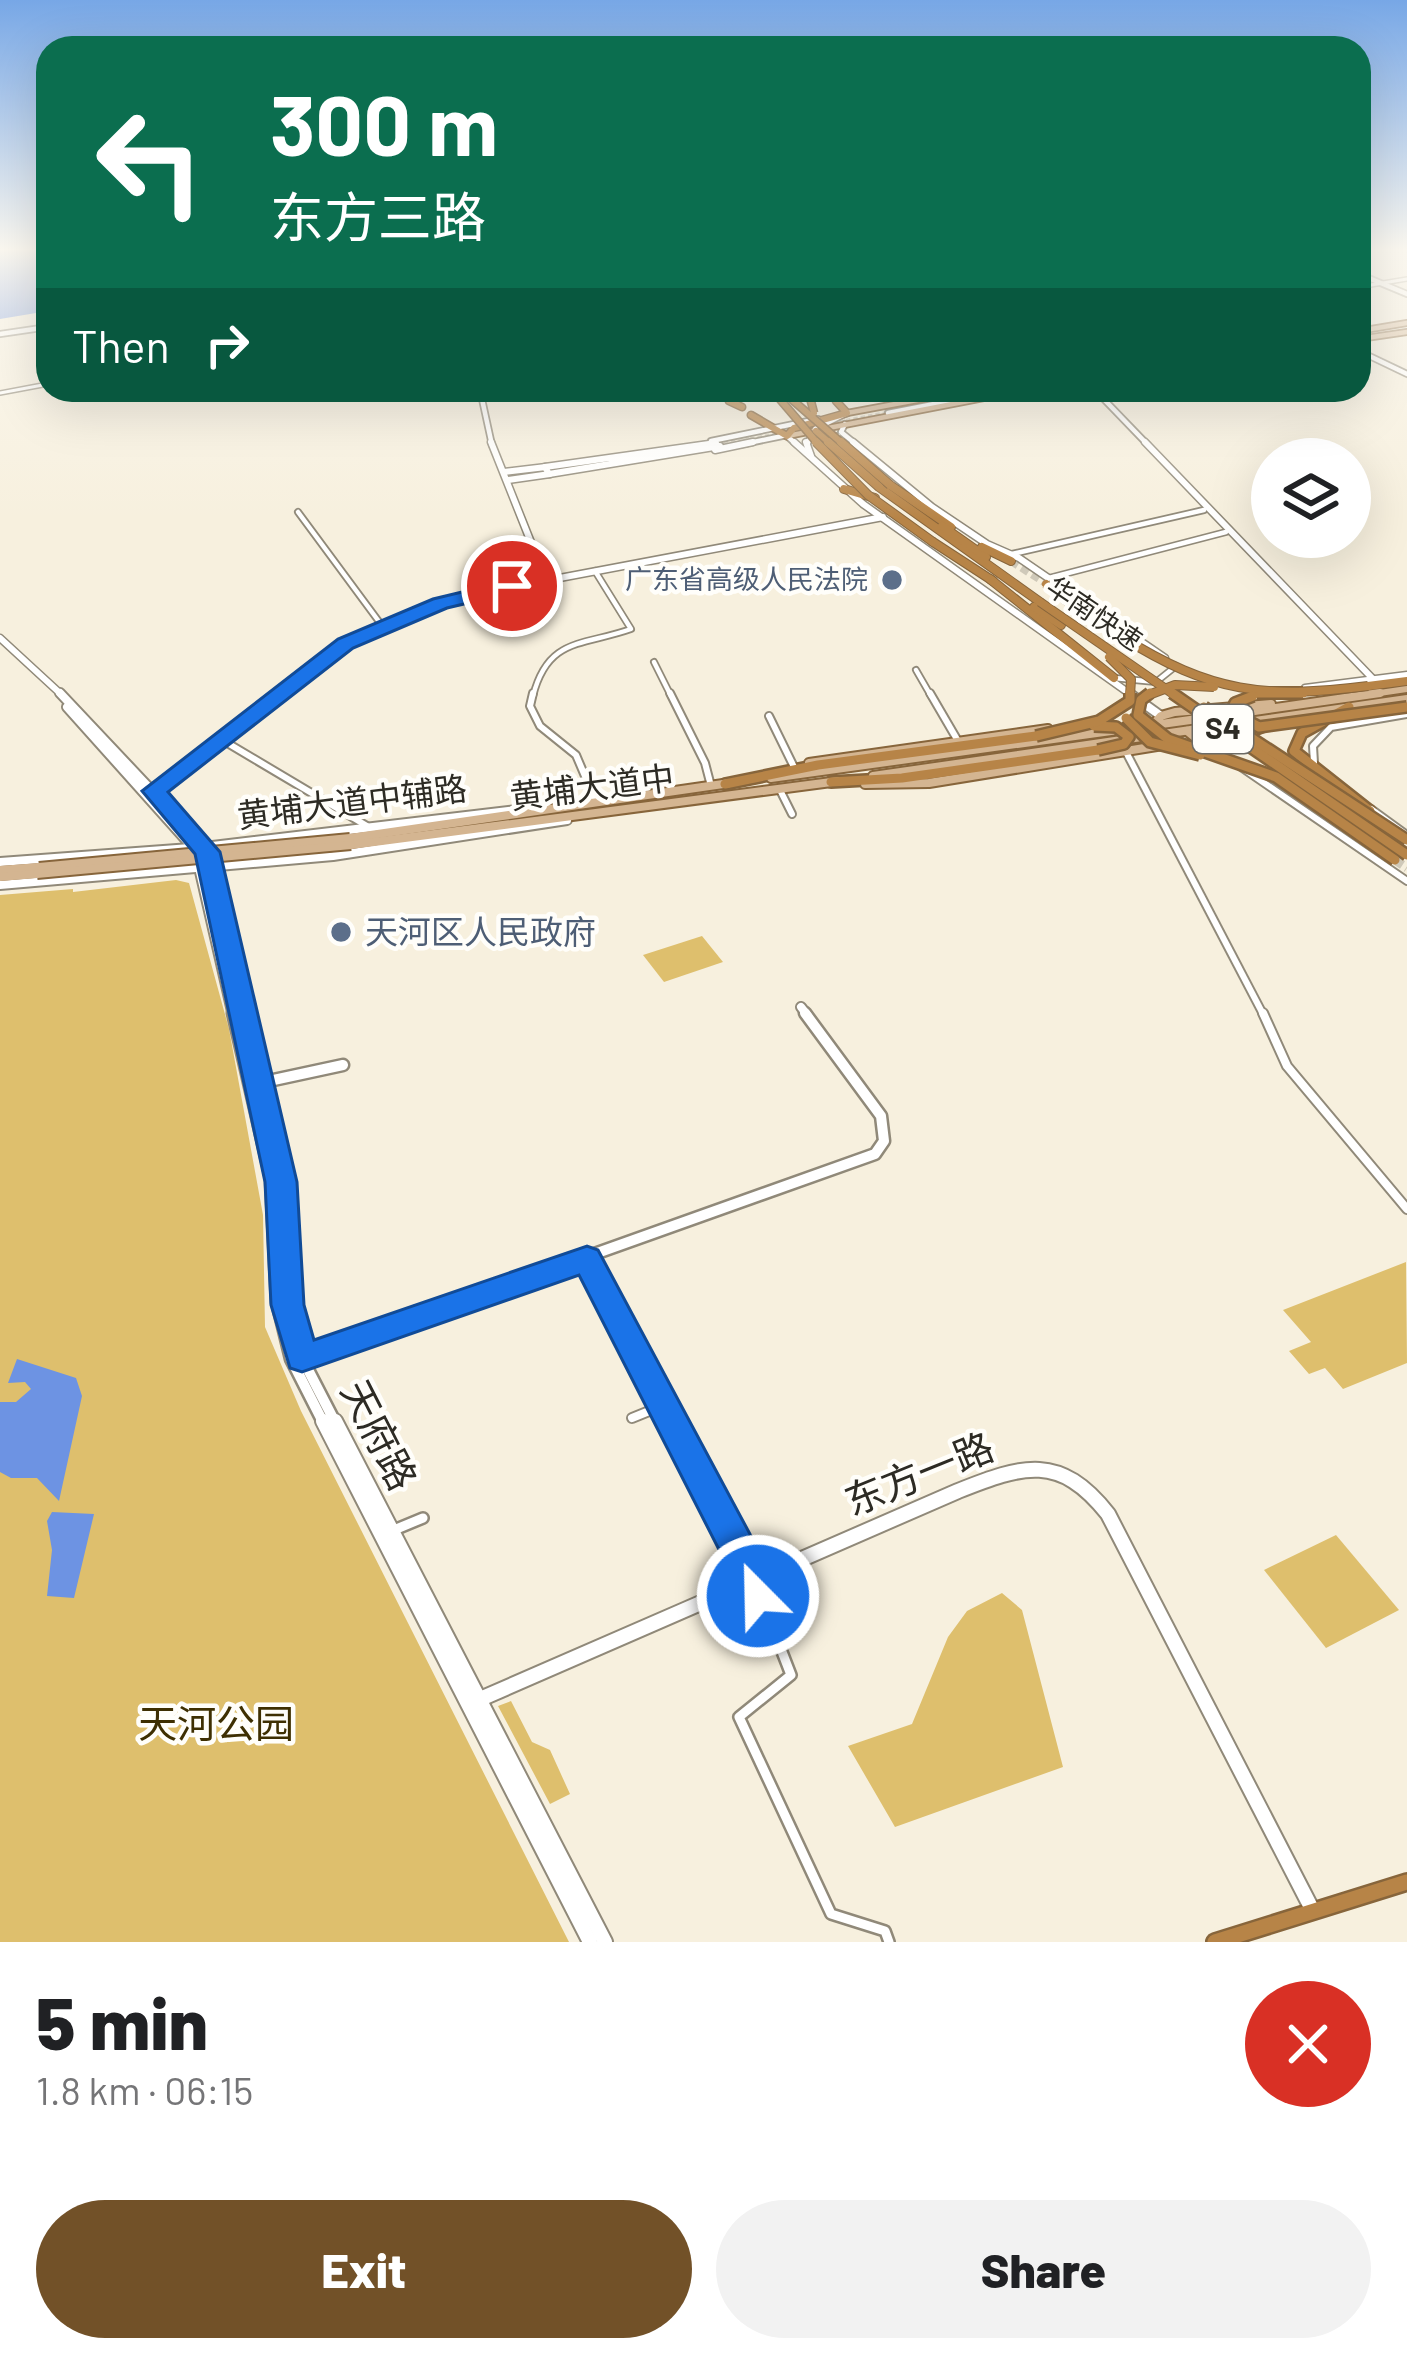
<!DOCTYPE html>
<html lang="en">
<head>
<meta charset="utf-8">
<style>
  :root { --surface:#fff; --page:#f2f2f2; --text:#202124; --muted:#757577; --accent:#725128 }
  body { margin:0; font-family:Barlow,"Noto Sans SC",sans-serif; background:var(--page); color:var(--text); height:100vh; display:flex; flex-direction:column; font-size:45px; white-space:nowrap }
  * { box-sizing:border-box; margin:0 }
  p { font-size:39px; color:var(--muted) }
  .icon { flex:none; width:66px; height:66px; fill:none; stroke:currentColor; stroke-width:2; stroke-linecap:round; stroke-linejoin:round }
  .map { position:relative; height:1942px; overflow:hidden }
  .panel { display:flex; flex-direction:column; background:var(--surface); flex:1 }
  .panel>* { flex:none }
  .banner { position:absolute; left:36px; top:36px; width:1335px; height:366px; border-radius:36px; box-shadow:0 12px 48px #0002; background:#0b6e4f; color:#fff; overflow:hidden }
  .tools { position:absolute; left:1251px; top:438px; display:grid; gap:24px }
  .tools a { display:grid; place-items:center; width:120px; height:120px; border-radius:50%; background:var(--surface); box-shadow:0 12px 48px #0002; font-size:60px }
  .pin { position:absolute; display:grid; place-items:center; width:102px; height:102px; color:#fff; margin:-51px; border:6px solid #fff; border-radius:50%; box-shadow:0 3px 12px #0007 }
  .me { position:absolute; width:132px; margin:-66px; rotate:337deg; stroke-linejoin:round; filter:drop-shadow(0 0 9px #0008) }
  .turn { display:flex; align-items:center; gap:42px; height:252px; padding:0 36px; font-size:54px }
  .turn .icon { width:156px; height:156px; stroke-width:2.5 }
  .turn b { display:block; font-size:84px; line-height:102px }
  .then { display:flex; align-items:center; height:114px; padding:0 36px; background:#0003; gap:24px; font-size:45px }
  .round { display:grid; place-items:center; flex:none; width:126px; height:126px; border-radius:63px; background:var(--page) }
  .overview { display:flex; align-items:center; justify-content:space-between; height:204px; padding:0 36px }
  h1 { font-size:72px; font-weight:800; line-height:90px }
  .action { display:flex; gap:24px; margin-top:auto; padding:24px 36px }
  .action a { flex:1; height:138px; border-radius:72px; background:var(--accent); color:#fff; font-size:48px; font-weight:800; line-height:138px; text-align:center }
  .action a+a { background:var(--page); color:var(--text) }
  .map>svg:first-child { display:block }
  .green { fill:#debf6d }
  .water { fill:#6d93e3 }
  .lines { fill:none; stroke-linecap:round; stroke-linejoin:round }
  .secondary-tunnel-far1 { stroke:#cfc9b9; stroke-width:4.5; stroke-dasharray:4.5 3; stroke-linecap:butt }
  .secondary-tunnel { stroke:#cfc9b9; stroke-width:6; stroke-dasharray:6 3; stroke-linecap:butt }
  .highway-tunnel-far1 { stroke:#cfc9b9; stroke-width:8; stroke-dasharray:8 4.5; stroke-linecap:butt }
  .highway-tunnel { stroke:#cfc9b9; stroke-width:9; stroke-dasharray:9 4.5; stroke-linecap:butt }
  .street-far4-casing { stroke:#908979; stroke-width:6 }
  .street-far3-casing { stroke:#908979; stroke-width:8 }
  .street-far2-casing { stroke:#908979; stroke-width:10 }
  .street-far1-casing { stroke:#908979; stroke-width:12 }
  .street-casing { stroke:#908979; stroke-width:14 }
  .secondary-far4-casing { stroke:#908979; stroke-width:8 }
  .secondary-far3-casing { stroke:#908979; stroke-width:9 }
  .secondary-far2-casing { stroke:#908979; stroke-width:12 }
  .secondary-far1-casing { stroke:#908979; stroke-width:15 }
  .secondary-casing { stroke:#908979; stroke-width:18 }
  .primary-far2-casing { stroke:#87653b; stroke-width:8 }
  .primary-far1-casing { stroke:#87653b; stroke-width:9 }
  .primary-casing { stroke:#87653b; stroke-width:12 }
  .highway-far3-casing { stroke:#87653b; stroke-width:9 }
  .highway-far2-casing { stroke:#87653b; stroke-width:10 }
  .highway-far1-casing { stroke:#87653b; stroke-width:14 }
  .highway-casing { stroke:#87653b; stroke-width:20 }
  .street-far4 { stroke:#fff; stroke-width:3 }
  .street-far3 { stroke:#fff; stroke-width:4.5 }
  .street-far2 { stroke:#fff; stroke-width:6 }
  .street-far1 { stroke:#fff; stroke-width:8 }
  .street { stroke:#fff; stroke-width:9 }
  .secondary-far4 { stroke:#fff; stroke-width:4.5 }
  .secondary-far3 { stroke:#fff; stroke-width:6 }
  .secondary-far2 { stroke:#fff; stroke-width:8 }
  .secondary-far1 { stroke:#fff; stroke-width:10 }
  .secondary { stroke:#fff; stroke-width:14 }
  .primary-far2 { stroke:#d4b591; stroke-width:4.5 }
  .primary-far1 { stroke:#d4b591; stroke-width:6 }
  .primary { stroke:#d4b591; stroke-width:8 }
  .highway-far3 { stroke:#b78447; stroke-width:6 }
  .highway-far2 { stroke:#b78447; stroke-width:8 }
  .highway-far1 { stroke:#b78447; stroke-width:9 }
  .highway { stroke:#b78447; stroke-width:15 }
  .primary-bridge-casing { stroke:#87653b; stroke-width:12; stroke-linecap:butt }
  .highway-bridge-far2-casing { stroke:#87653b; stroke-width:9; stroke-linecap:butt }
  .highway-bridge-far1-casing { stroke:#87653b; stroke-width:10; stroke-linecap:butt }
  .highway-bridge-casing { stroke:#87653b; stroke-width:14; stroke-linecap:butt }
  .primary-bridge { stroke:#d4b591; stroke-width:8 }
  .highway-bridge-far2 { stroke:#b78447; stroke-width:6 }
  .highway-bridge-far1 { stroke:#b78447; stroke-width:8 }
  .highway-bridge { stroke:#b78447; stroke-width:9 }
  .route { fill:#1a73e8; stroke:#114b97; stroke-width:3 }
  .service-dot { fill:#5c6f8a; stroke:#fffefa; stroke-width:4.5 }
  .labels { text-anchor:middle; stroke-width:9; stroke-linejoin:round; paint-order:stroke }
  .far-service-label { font-size:27px; fill:#4e5e75; stroke:#fffefa; text-anchor:end }
  .far-street-label { font-size:27px; fill:#2d2b24; stroke:#fffefa }
  .shield { fill:#fffefa; stroke:#6c6a64; stroke-width:3 }
  .shield-label { font-size:30px; font-weight:bold; fill:#2d2b24 }
  .street-label { font-size:33px; fill:#2d2b24; stroke:#fffefa }
  .service-label { font-size:33px; fill:#4e5e75; stroke:#fffefa; text-anchor:start }
  .near-street-label { font-size:39px; fill:#2d2b24; stroke:#fffefa }
  .near-park-label { font-size:39px; fill:#3e2f02; stroke:#fffefa }
</style>
</head>
<body>
<div class="map">
<svg width="1407" height="1942" viewBox="0 0 1407 1942">
  <rect width="100%" height="100%" fill="#f7f0de"/>
  <!-- green -->
  <g class="green">
    <polygon points="176,880 189,883 229,1029 263,1215 265,1327 301,1411 569,1942 0,1942 0,895 73,889 73,892"/>
    <polygon points="702,936 723,962 664,982 643,955"/>
    <polygon points="1406,1262 1407,1363 1343,1389 1325,1368 1309,1374 1289,1351 1311,1342 1283,1310"/>
    <polygon points="1336,1535 1399,1610 1326,1648 1264,1570"/>
    <polygon points="1002,1593 1022,1610 1063,1767 895,1827 848,1746 912,1724 948,1637 967,1611"/>
    <polygon points="511,1701 532,1742 550,1750 570,1794 550,1804 498,1706"/>
  </g>
  <!-- water -->
  <g class="water">
    <polygon points="0,247 48,247 48,311 0,319"/>
    <polygon points="17,1359 76,1378 82,1396 59,1501 37,1478 11,1478 0,1472 0,1402 16,1402 31,1389 25,1382 8,1383"/>
    <polygon points="52,1512 94,1514 74,1598 47,1596 52,1550 47,1521"/>
  </g>
  <g class="lines">
    <!-- secondary-tunnel-far1 -->
    <g class="secondary-tunnel-far1">
      <polyline points="743,441 888,413"/>
      <polyline points="716,443 749,436"/>
    </g>
    <!-- secondary-tunnel -->
    <polyline class="secondary-tunnel" points="716,443 721,442"/>
    <!-- highway-tunnel-far1 -->
    <polyline class="highway-tunnel-far1" points="1011,561 1121,631"/>
    <!-- highway-tunnel -->
    <polyline class="highway-tunnel" points="1395,860 1407,868"/>
    <!-- street-far4 casing -->
    <g class="street-far4-casing">
      <g id="street-far4">
        <polyline points="1359,287 1407,279"/>
        <polyline points="0,393 48,384"/>
      </g>
    </g>
    <!-- street-far3 casing -->
    <g class="street-far3-casing">
      <g id="street-far3">
        <polyline points="298,512 383,627"/>
        <polyline points="1012,554 1204,510"/>
        <polyline points="1049,578 1226,532"/>
        <polyline points="654,662 671,696"/>
        <polyline points="916,670 931,696"/>
        <polyline points="1114,678 1156,682 1176,666"/>
        <path d="M533,696C548,637 583,646 631,629L595,571"/>
      </g>
    </g>
    <!-- street-far2 casing -->
    <g class="street-far2-casing">
      <g id="street-far2">
        <polyline points="533,693 530,706 540,726 576,755 596,802"/>
        <polyline points="670,693 705,763 711,786"/>
        <polyline points="930,693 958,741"/>
        <polyline points="769,716 794,767"/>
        <polyline points="224,741 367,826"/>
        <polyline points="1126,752 1264,1016"/>
        <polyline points="1314,763 1313,746 1331,727 1407,714"/>
        <polyline points="1241,767 1407,881"/>
        <polyline points="780,790 792,814"/>
        <polyline points="1371,809 1404,833"/>
      </g>
    </g>
    <!-- street-far1 casing -->
    <g class="street-far1-casing">
      <g id="street-far1">
        <polyline points="1263,1013 1287,1066 1407,1209"/>
        <polyline points="632,1418 664,1405"/>
      </g>
    </g>
    <!-- street casing -->
    <g class="street-casing">
      <g id="street">
        <polyline points="394,1530 423,1518"/>
        <polyline points="755,1582 791,1675 739,1717 831,1914 885,1931 889,1942"/>
      </g>
    </g>
    <!-- secondary-far4 casing -->
    <g class="secondary-far4-casing">
      <g id="secondary-far4">
        <polyline points="1359,274 1407,294"/>
        <polyline points="0,334 48,327"/>
        <polyline points="1359,351 1407,374"/>
        <polyline points="480,390 492,445"/>
        <polyline points="1095,390 1148,445"/>
        <polyline points="888,413 1006,390"/>
        <polyline points="845,424 841,432 857,445"/>
        <polyline points="815,429 847,413"/>
        <polyline points="787,436 797,445"/>
        <polyline points="711,441 818,419"/>
        <polyline points="702,445 716,443"/>
        <polyline points="739,445 792,434"/>
        <polyline points="807,445 810,438 838,436"/>
      </g>
    </g>
    <!-- secondary-far3 casing -->
    <g class="secondary-far3-casing">
      <g id="secondary-far3">
        <polyline points="491,442 546,580"/>
        <polyline points="794,442 863,504 1133,696"/>
        <polyline points="806,442 811,456"/>
        <polyline points="853,442 932,507 987,544 1019,558 1165,658"/>
        <polyline points="1145,442 1374,680"/>
        <polyline points="716,443 545,467 549,474 720,446"/>
        <polyline points="715,450 753,442"/>
        <polyline points="504,472 546,467"/>
        <polyline points="508,480 550,474"/>
        <polyline points="0,638 63,696"/>
        <polyline points="1305,688 1407,675"/>
        <polyline points="279,696 336,649 428,608 512,587 883,517"/>
      </g>
    </g>
    <!-- secondary-far2 casing -->
    <g class="secondary-far2-casing">
      <g id="secondary-far2">
        <polyline points="60,693 206,848 244,1016"/>
        <polyline points="1129,693 1161,716"/>
        <polyline points="67,707 195,850 233,1016"/>
        <polyline points="154,791 282,693"/>
        <polyline points="0,862 204,847 526,809"/>
        <polyline points="0,885 333,856 567,820"/>
        <polyline points="801,1007 808,1016"/>
      </g>
    </g>
    <!-- secondary-far1 casing -->
    <g class="secondary-far1-casing">
      <g id="secondary-far1">
        <polyline points="233,1013 271,1178 277,1302 291,1359 324,1424"/>
        <polyline points="243,1013 278,1166 295,1334 302,1358 336,1424"/>
        <polyline points="255,1084 343,1065"/>
        <polyline points="587,1259 673,1424"/>
        <polyline points="297,1360 875,1154 884,1141 881,1116 805,1013"/>
      </g>
    </g>
    <!-- secondary casing -->
    <g class="secondary-casing">
      <g id="secondary">
        <polyline points="323,1421 590,1942"/>
        <polyline points="335,1421 605,1942"/>
        <polyline points="671,1421 754,1579"/>
        <path d="M478,1700L958,1491C1023,1465 1060,1453 1108,1514L1313,1911"/>
      </g>
    </g>
    <!-- primary-far2 casing -->
    <g class="primary-far2-casing">
      <g id="primary-far2">
        <polyline points="1359,331 1407,323"/>
        <polyline points="1359,339 1407,332"/>
        <polyline points="847,413 971,390"/>
        <polyline points="787,436 1025,390"/>
      </g>
    </g>
    <!-- primary-far1 casing -->
    <g class="primary-far1-casing">
      <polyline id="primary-far1" points="1359,696 1407,689"/>
    </g>
    <!-- primary casing -->
    <g class="primary-casing">
      <g id="primary">
        <polyline points="1234,714 1380,693"/>
        <polyline points="1248,722 1407,699"/>
        <polyline points="1152,726 1161,716 1175,712 1271,704"/>
        <polyline points="1187,731 1202,743 1235,739 1264,727"/>
        <polyline points="809,763 1048,729"/>
        <polyline points="873,776 1225,725"/>
        <polyline points="771,778 1212,717"/>
        <polyline points="865,784 929,783 1163,745"/>
        <polyline points="350,838 730,783"/>
        <polyline points="351,845 839,781"/>
        <polyline points="0,870 39,867"/>
        <polyline points="0,877 37,874"/>
      </g>
    </g>
    <!-- highway-far3 casing -->
    <g class="highway-far3-casing">
      <g id="highway-far3">
        <polyline points="726,390 729,401 742,407"/>
        <polyline points="751,415 787,436 794,428 847,413 836,401"/>
      </g>
    </g>
    <!-- highway-far2 casing -->
    <g class="highway-far2-casing">
      <g id="highway-far2">
        <polyline points="890,485 951,527"/>
        <polyline points="879,487 1040,602"/>
        <polyline points="844,489 875,498"/>
        <polyline points="942,526 986,557"/>
        <polyline points="933,542 993,581"/>
        <polyline points="982,547 1011,561"/>
        <polyline points="990,579 1114,678"/>
        <polyline points="1034,607 1061,625"/>
        <polyline points="1368,686 1407,681"/>
      </g>
    </g>
    <!-- highway-far1 casing -->
    <g class="highway-far1-casing">
      <g id="highway-far1">
        <polyline points="1349,707 1302,733 1294,751 1370,811"/>
        <polyline points="831,782 902,778 1098,750"/>
        <polyline points="725,784 818,765 1036,736"/>
      </g>
    </g>
    <!-- highway casing -->
    <g class="highway-casing">
      <polyline id="highway" points="1215,1942 1407,1882"/>
    </g>
    <!-- street-far4 -->
    <use href="#street-far4" class="street-far4"/>
    <!-- street-far3 -->
    <use href="#street-far3" class="street-far3"/>
    <!-- street-far2 -->
    <use href="#street-far2" class="street-far2"/>
    <!-- street-far1 -->
    <use href="#street-far1" class="street-far1"/>
    <!-- street -->
    <use href="#street" class="street"/>
    <!-- secondary-far4 -->
    <use href="#secondary-far4" class="secondary-far4"/>
    <!-- secondary-far3 -->
    <use href="#secondary-far3" class="secondary-far3"/>
    <!-- secondary-far2 -->
    <use href="#secondary-far2" class="secondary-far2"/>
    <!-- secondary-far1 -->
    <use href="#secondary-far1" class="secondary-far1"/>
    <!-- secondary -->
    <use href="#secondary" class="secondary"/>
    <!-- primary-far2 -->
    <use href="#primary-far2" class="primary-far2"/>
    <!-- primary-far1 -->
    <use href="#primary-far1" class="primary-far1"/>
    <!-- primary -->
    <use href="#primary" class="primary"/>
    <!-- highway-far3 -->
    <use href="#highway-far3" class="highway-far3"/>
    <!-- highway-far2 -->
    <use href="#highway-far2" class="highway-far2"/>
    <!-- highway-far1 -->
    <use href="#highway-far1" class="highway-far1"/>
    <!-- highway -->
    <use href="#highway" class="highway"/>
    <!-- primary-bridge casing -->
    <g class="primary-bridge-casing">
      <g id="primary-bridge">
        <polyline points="39,867 350,838"/>
        <polyline points="37,874 351,845"/>
      </g>
    </g>
    <!-- highway-bridge-far2 casing -->
    <g class="highway-bridge-far2-casing">
      <g id="highway-bridge-far2">
        <polyline points="781,390 844,445"/>
        <polyline points="808,390 814,413"/>
        <polyline points="778,397 819,445"/>
        <polyline points="816,431 832,445"/>
      </g>
    </g>
    <!-- highway-bridge-far1 casing -->
    <g class="highway-bridge-far1-casing">
      <g id="highway-bridge-far1">
        <polyline points="816,442 868,495 933,542"/>
        <polyline points="828,442 879,487"/>
        <polyline points="841,442 890,485"/>
        <path d="M1046,584C1069,605 1096,620 1122,637C1211,693 1265,699 1368,686"/>
        <polyline points="1040,602 1176,696"/>
        <polyline points="1109,657 1131,679 1130,696"/>
        <polyline points="1146,696 1175,685 1214,687"/>
      </g>
    </g>
    <!-- highway-bridge casing -->
    <g class="highway-bridge-casing">
      <g id="highway-bridge">
        <polyline points="1150,693 1141,700 1138,715 1168,739 1276,777 1395,860"/>
        <polyline points="1172,693 1407,855"/>
        <polyline points="1257,693 1303,693"/>
        <polyline points="1253,696 1235,703 1231,712 1259,727 1407,707"/>
        <polyline points="1204,707 1407,840"/>
        <polyline points="1126,718 1150,742 1200,755"/>
        <polyline points="1094,726 1116,727 1129,737 1124,744 1098,750"/>
        <polyline points="1036,736 1099,721 1130,701 1130,693"/>
      </g>
    </g>
    <!-- primary-bridge -->
    <use href="#primary-bridge" class="primary-bridge"/>
    <!-- highway-bridge-far2 -->
    <use href="#highway-bridge-far2" class="highway-bridge-far2"/>
    <!-- highway-bridge-far1 -->
    <use href="#highway-bridge-far1" class="highway-bridge-far1"/>
    <!-- highway-bridge -->
    <use href="#highway-bridge" class="highway-bridge"/>
  </g>
  <!-- sky -->
  <linearGradient id="sky" x2="0" y2="1"><stop stop-color="#77a7e6"/><stop offset="0.48" stop-color="#fbf8f0"/><stop offset="1" stop-color="#fbf8f0" stop-opacity="0"/></linearGradient>
  <rect width="1407" height="519" fill="url(#sky)"/>
  <!-- route -->
  <polygon class="route" points="512,580 522,586 519,591 447,608 353,648 168,792 220,852 297,1182 304,1305 314,1340 587,1246 598,1250 774,1579 777,1596 771,1609 758,1614 744,1609 735,1581 579,1275 302,1372 290,1368 271,1305 265,1182 195,854 142,791 338,639 433,599"/>
  <!-- markers -->
  <g class="service-dot">
    <circle cx="892" cy="580" r="12"/>
    <circle cx="341" cy="932" r="12"/>
  </g>
  <g class="labels">
    <!-- far-service labels -->
    <g class="far-service-label">
      <text x="868" y="589">广东省高级人民法院</text>
    </g>
    <!-- far-street labels -->
    <g class="far-street-label">
      <text transform="translate(1094 614) rotate(34)" y="9">华南快速</text>
    </g>
    <!-- shield labels -->
    <rect class="shield" x="1193" y="705" width="60" height="48" rx="9"/>
    <g class="shield-label">
      <text x="1223" y="739">S4</text>
    </g>
    <!-- street labels -->
    <g class="street-label">
      <text transform="translate(592 787) rotate(-7)" y="12">黄埔大道中</text>
      <text transform="translate(352 802) rotate(-7)" y="12">黄埔大道中辅路</text>
    </g>
    <!-- service labels -->
    <g class="service-label">
      <text x="365" y="944">天河区人民政府</text>
    </g>
    <!-- near-street labels -->
    <g class="near-street-label">
      <text transform="translate(379 1435) rotate(63)" y="14">天府路</text>
      <text transform="translate(919 1474) rotate(-22)" y="14">东方一路</text>
    </g>
    <!-- near-park labels -->
    <g class="near-park-label">
      <text x="216" y="1738">天河公园</text>
    </g>
  </g>
</svg>
<div class="tools">
<a><svg class="icon" aria-label="layers" viewBox="0 0 24 24"><path d="M12 4l9 5-9 5-9-5zM3 14l9 5 9-5"/></svg></a>
</div>
<div class="pin" style="left:512px;top:586px;background:#d93025"><svg class="icon" aria-label="arrive" viewBox="0 0 24 24"><path d="M6 21V4h12l-3 4 3 4H6"/></svg></div>
<svg class="me" style="left:758px;top:1596px" viewBox="-20 -20 40 40"><circle r="17" fill="#1a73e8" stroke="#fff" stroke-width="3"/><path d="M0-11L8 9 0 5-8 9z" fill="#fff"/></svg>
<div class="banner">
<div class="turn"><svg class="icon" aria-label="left" viewBox="0 0 24 24"><path d="M17 20v-9H6M10 6l-5 5 5 5"/></svg><div><b>300 m</b>东方三路</div></div>
<div class="then">Then<svg class="icon" aria-label="right" viewBox="0 0 24 24"><path d="M7 20v-9h11M14 6l5 5-5 5"/></svg></div>
</div>
</div>
<section class="panel">
<div class="overview"><div><h1>5 min</h1><p>1.8 km · 06:15</p></div><a class="round" style="background:#d93025;color:#fff"><svg class="icon" aria-label="close" viewBox="0 0 24 24"><path d="M6 6l12 12M18 6L6 18"/></svg></a></div>
<div class="action"><a>Exit</a><a>Share</a></div>
</section>
</body>
</html>
